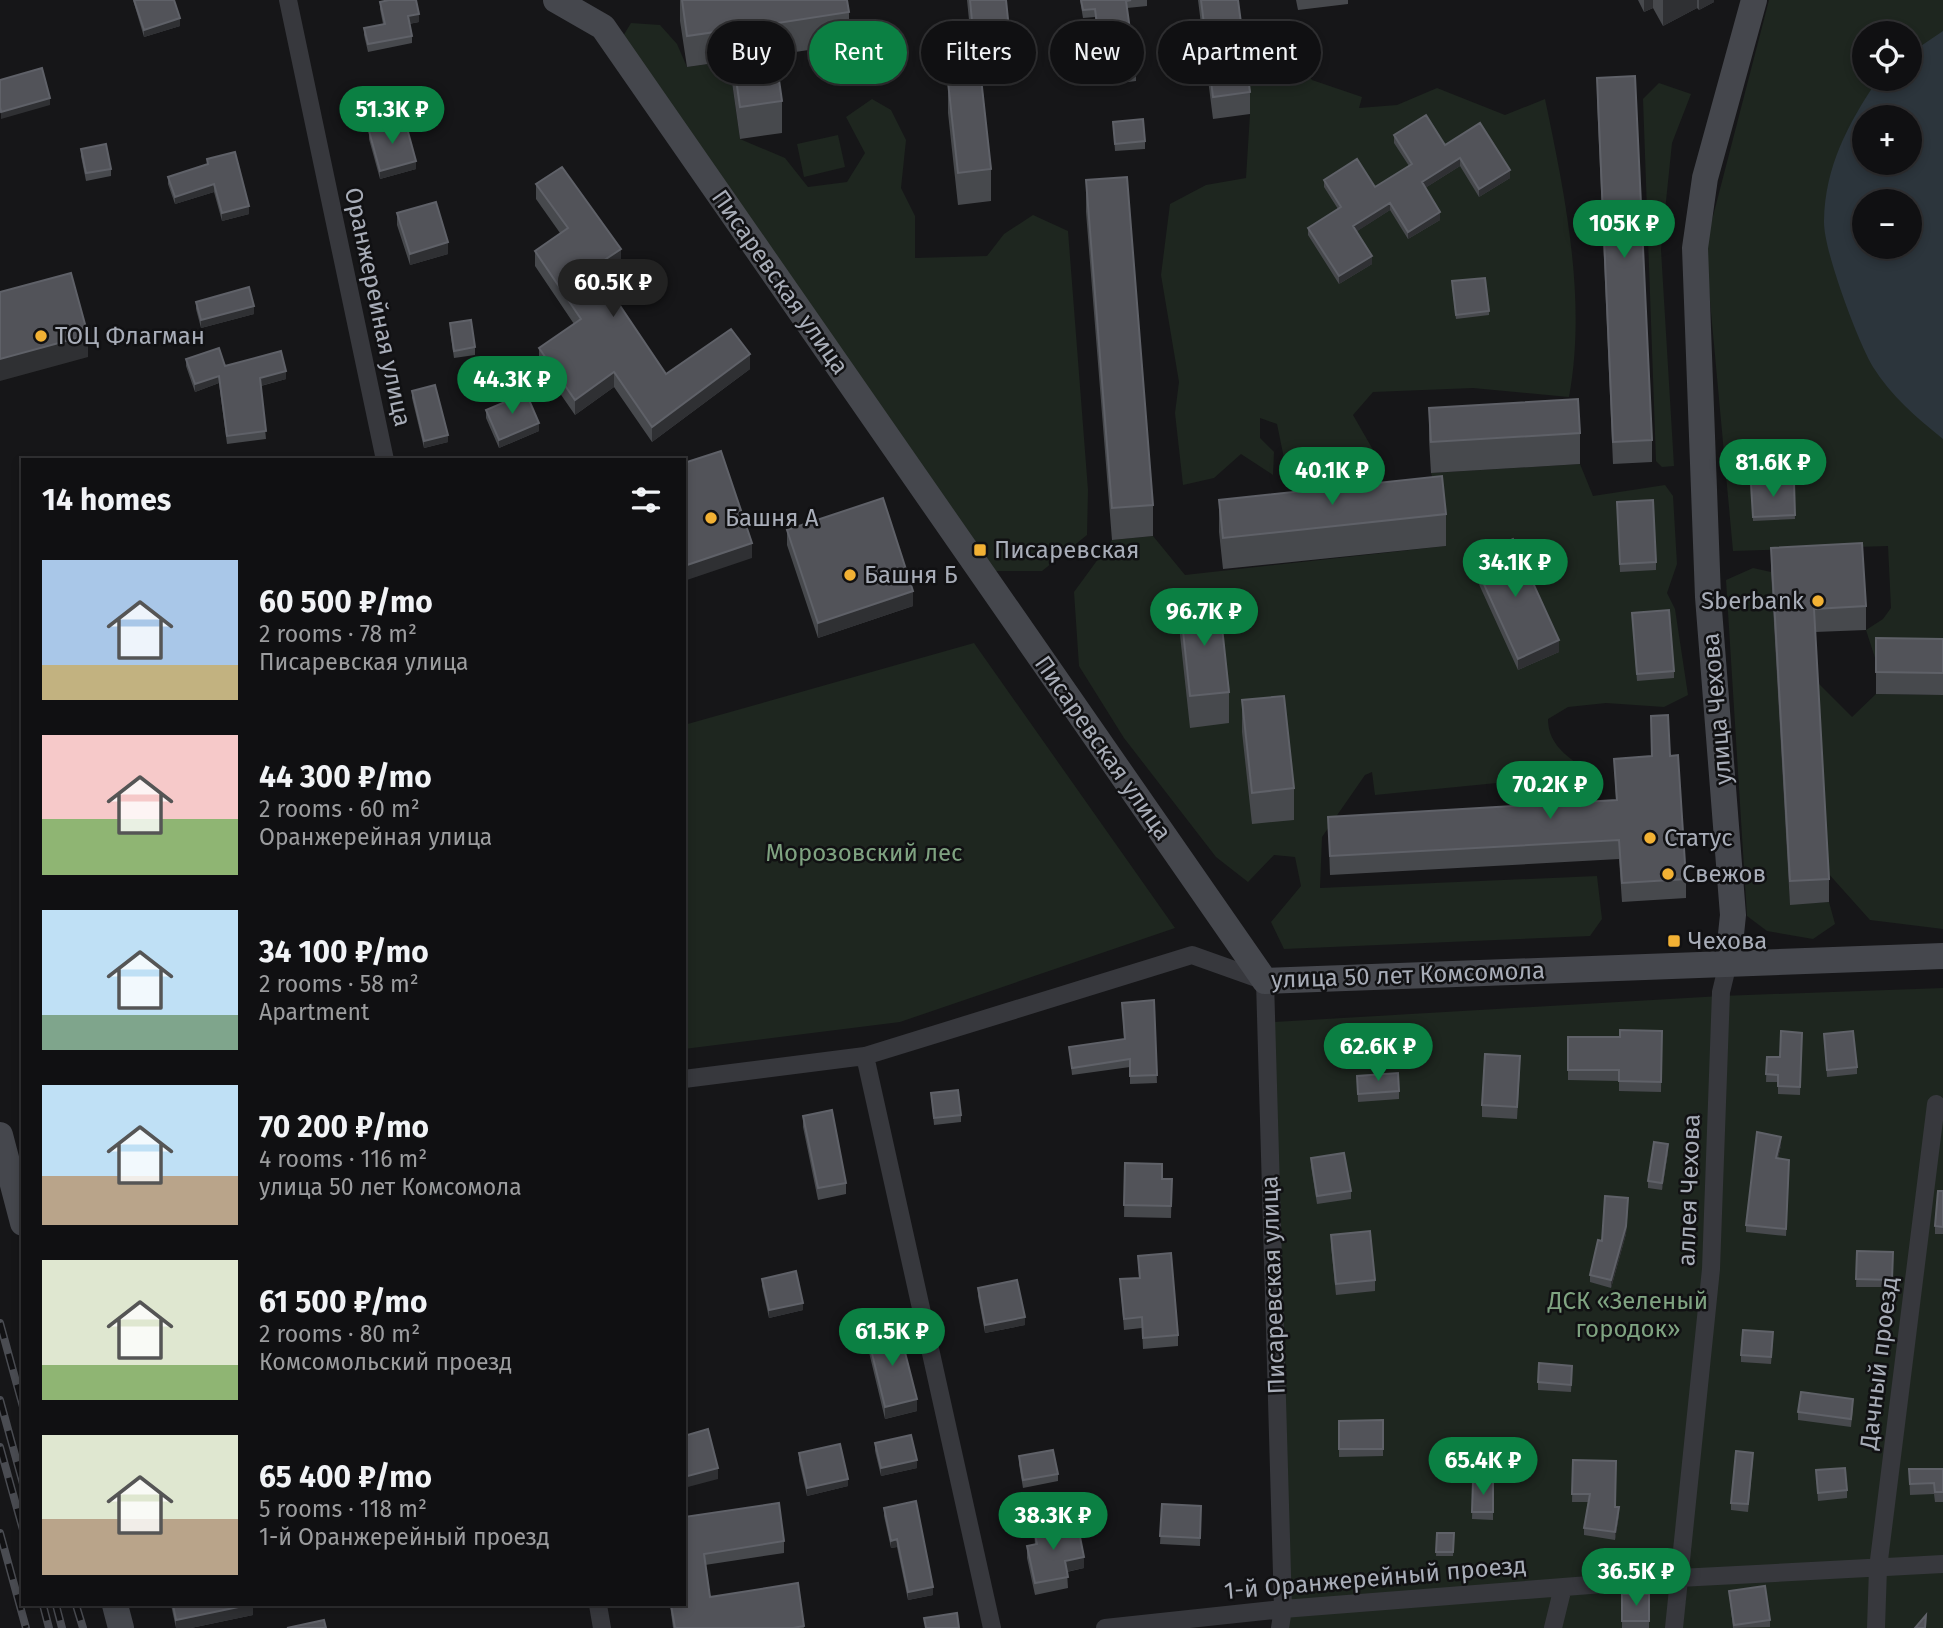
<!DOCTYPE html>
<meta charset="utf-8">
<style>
body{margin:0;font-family:"Fira Sans",sans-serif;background:#19191b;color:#f1f3f6;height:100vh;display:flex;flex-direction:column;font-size:26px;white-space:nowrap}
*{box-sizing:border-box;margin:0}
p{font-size:23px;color:#9c9d9f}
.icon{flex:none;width:38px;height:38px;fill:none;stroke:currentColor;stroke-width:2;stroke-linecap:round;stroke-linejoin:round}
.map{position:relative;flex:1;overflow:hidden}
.side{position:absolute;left:21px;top:458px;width:665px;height:1148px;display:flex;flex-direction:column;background:#101012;border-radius:0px;box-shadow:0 4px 10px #0003,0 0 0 2px #303032}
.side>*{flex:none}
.top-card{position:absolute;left:707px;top:21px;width:665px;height:63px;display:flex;gap:14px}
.fabs{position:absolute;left:1852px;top:21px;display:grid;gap:14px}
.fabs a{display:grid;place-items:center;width:70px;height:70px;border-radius:50%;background:#101012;box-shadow:0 4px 10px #0003,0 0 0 2px #303032;font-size:35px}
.price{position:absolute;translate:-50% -60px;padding:0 16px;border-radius:24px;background:#0b8043;color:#fff;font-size:23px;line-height:46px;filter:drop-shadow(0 2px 4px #0008)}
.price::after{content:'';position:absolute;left:50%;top:42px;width:21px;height:16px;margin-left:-10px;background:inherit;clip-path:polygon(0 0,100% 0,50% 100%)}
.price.active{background:#222;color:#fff}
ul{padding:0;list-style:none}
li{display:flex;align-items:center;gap:21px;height:175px;padding:0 21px}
li span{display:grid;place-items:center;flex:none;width:196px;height:140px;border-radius:0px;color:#555}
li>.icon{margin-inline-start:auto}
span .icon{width:84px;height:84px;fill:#fffc;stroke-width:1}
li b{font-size:30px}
h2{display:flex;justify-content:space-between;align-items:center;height:84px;padding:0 21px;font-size:30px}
.chip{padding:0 24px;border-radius:32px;background:#101012;box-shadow:0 4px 10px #0003,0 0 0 2px #303032;font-size:24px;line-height:63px}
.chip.active{background:#0b8043;color:#fff}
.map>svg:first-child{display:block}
.green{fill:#1e261f;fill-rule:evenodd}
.water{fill:#2c353c;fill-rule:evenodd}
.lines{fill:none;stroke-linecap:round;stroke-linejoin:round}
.street{stroke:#37383d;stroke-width:18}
.secondary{stroke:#45474d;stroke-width:26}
.rail-casing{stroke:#4a4c52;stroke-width:8}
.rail{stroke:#111113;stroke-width:5;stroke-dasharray:16;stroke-linecap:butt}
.wall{fill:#47494d}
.shaded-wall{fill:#2f3033}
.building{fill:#525359;stroke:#5f6168;stroke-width:2}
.poi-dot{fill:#f2b134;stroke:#111113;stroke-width:2.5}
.labels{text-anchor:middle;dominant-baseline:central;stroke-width:5;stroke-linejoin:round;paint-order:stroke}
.street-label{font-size:24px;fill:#a8adb8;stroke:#111113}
.poi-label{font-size:24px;fill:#a8adb8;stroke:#111113;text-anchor:start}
.park-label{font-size:24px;fill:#7fa381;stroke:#111113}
</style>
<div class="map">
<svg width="1943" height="1628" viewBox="0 0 1943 1628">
<rect width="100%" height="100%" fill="#161618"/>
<path class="green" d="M1769,0H1943V656L1876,661L1866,630L1883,619L1891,608L1888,546L1733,551L1705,247ZM1864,33H1909V79H1864ZM1864,117H1909V163H1864ZM1864,201H1909V247H1864Z
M631,23L660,25L677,44L687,67L729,61L740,139L785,158L808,187L847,182L865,153L846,117L872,99L891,110L906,140L901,188L915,216V258L987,256L1004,234L1033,215L1068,231L1088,490L1087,535L1042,571H995L620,41Z
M1241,41L1283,42L1312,80L1362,97L1359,108L1397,105L1437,88L1505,115L1545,99C1565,195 1587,300 1569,397L1473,388L1373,392L1353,415L1376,455L1347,461L1328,449L1329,460L1286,468L1277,424L1260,418V438L1274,452L1273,475L1241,454L1214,478L1183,485L1175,413L1179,382L1161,275L1170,204L1206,185L1246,178L1250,114Z
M1659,83L1691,94L1672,143L1661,250L1674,466L1662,467L1656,461L1643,99Z
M838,135L845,167L804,177L797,144Z
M1580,464L1593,496L1665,485L1673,496L1677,564L1667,593L1675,609L1688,695L1664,707L1606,703L1568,707L1548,719C1548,747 1572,760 1593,774L1574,796L1525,786L1507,778V782L1375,795L1372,772L1365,775L1322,837L1320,888L1597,876L1602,919L1590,936L1284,949L1271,922L1301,886L1295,857L1274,855L1248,882L1216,857L1124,738L1079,666L1074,592L1112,540L1153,536L1185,575L1446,546L1442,508L1431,473Z
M1753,568L1771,572L1790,904L1829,902L1835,924L1813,939L1767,931L1747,916L1726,580Z
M974,643L1175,928L900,1022L684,1049V725Z
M1817,682L1852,717L1876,694L1943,695V929L1870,920L1827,872Z
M1943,988V1628H1288L1274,1022L1721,996Z"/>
<path class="water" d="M1943,31V439C1917,418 1891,396 1873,367C1858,342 1823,249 1824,221C1825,166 1848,124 1878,79H1909V54ZM1864,117H1909V163H1864ZM1864,201H1909V247H1864Z"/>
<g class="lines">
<path class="street" d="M288,0L385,460
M865,1056L992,1628
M684,1079L865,1056L1192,955L1265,981L1283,1609L1280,1628
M598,1605L602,1628
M1105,1628L1283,1609L1679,1578L1943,1564
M1553,1628L1563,1587
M1674,1628L1711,1269L1721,992L1728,963
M1876,1628L1878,1568L1936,1104"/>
<path class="secondary" d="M556,0L603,27L1265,981L1943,956
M1728,963L1733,915L1708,597L1695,248L1705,178L1754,0
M0,1135L23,1223
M115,1605L121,1628"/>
<g class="rail-casing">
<path id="rail" d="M0,1323L23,1407
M0,1400L23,1484
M0,1447L23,1530
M0,1533L26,1628
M43,1605L49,1628
M56,1605L62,1628
M76,1605L83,1628"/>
</g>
<use href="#rail" class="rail"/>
</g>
<path class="wall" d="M133,0H174L180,26L144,37Z
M680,0H847L849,12V44L775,55L782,101V133L740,139L729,61L687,67L680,21Z
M967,0H1006L1011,48V80L982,83L991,169V201L958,205L948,113V82L975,79Z
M1080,0H1147V6L1127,8L1136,73V81L1104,85L1095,17L1083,18Z
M1198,0H1238L1250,92V114L1213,119Z
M1296,0H1348V4L1298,10Z
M1638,0H1714V2L1699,10L1697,8L1663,26L1653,8L1644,12Z
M380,2L419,22L409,24L412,36V43L368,52L364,35V28L383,24L380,9Z
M1597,78L1652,440V462L1613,464L1597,100Z
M1113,122L1145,141V149L1115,151Z
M369,131L416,169L380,179L369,139Z
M1394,135L1445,145L1510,178L1479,197L1460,166L1425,188L1440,220L1408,239L1390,210L1357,231L1372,264L1339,284L1308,235V228L1338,209L1324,187V180L1375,187L1409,166L1394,143Z
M81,149L111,169V176L86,181L81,156Z
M207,159L249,214L222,221L214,192L175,204L168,184V177L207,164Z
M1086,180L1153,505V536L1112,540L1086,212Z
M536,184L621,264L601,278L666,374L750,369L652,442L614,387L575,415L539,363V348L574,324L535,266V251L560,233L536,199Z
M397,213L448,254L410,265L397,225Z
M1452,285L1489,311V315L1456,319Z
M196,302L254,314L201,328L196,309Z
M450,323L475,347V355L454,358L450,330Z
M186,359L286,379L261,386L266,439L227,444L219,383L195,392L186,366Z
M412,391L448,442L424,448L412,398Z
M1429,408L1580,433V464L1431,473L1429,440Z
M486,410L539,431L499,448L486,418Z
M1794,482L1795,519L1753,521L1751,484Z
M1219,500L1446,514V546L1223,569L1219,532Z
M1617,502L1656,562V570L1620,572Z
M787,530L913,606L818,638L787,545Z
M1771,548L1866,606V630L1815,632L1829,879V902L1790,905L1771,572Z
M1472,558L1559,652L1518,670L1472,569Z
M1180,603L1229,692V723L1190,728L1180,635Z
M1632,613L1674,671V678L1637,681Z
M1876,638L1943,639V695L1876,694Z
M1242,700L1294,788V820L1252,824L1242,732Z
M1651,716L1670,756L1686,879V898L1622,902L1619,859L1330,875L1328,817L1616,801L1614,759L1652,756Z
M1154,1000L1157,1083L1130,1084V1067L1072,1075L1069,1047L1124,1039L1122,1003Z
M1662,1031L1661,1092L1619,1091V1081L1568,1080V1037H1620Z
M1802,1033L1800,1095L1778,1094V1082H1766L1767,1057H1780Z
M1824,1034L1857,1067V1074L1827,1077Z
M1520,1067L1517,1119L1482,1117V1105Z
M1357,1076L1399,1091V1099L1358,1102Z
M931,1093L961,1115V1122L934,1125Z
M803,1116L846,1183V1194L818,1200L803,1127Z
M1781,1145L1778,1158L1789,1167L1786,1236L1746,1232V1225Z
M1668,1152L1662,1190L1648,1188V1181Z
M1311,1158L1351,1191V1199L1317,1204L1311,1166Z
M1125,1163L1162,1179H1172L1171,1218L1124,1217Z
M1943,1191V1234H1935V1226Z
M1628,1206L1626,1234L1611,1288L1590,1282V1275L1602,1241Z
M1331,1235L1375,1280V1291L1336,1295L1331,1246Z
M1857,1251L1893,1252L1892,1287H1856Z
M1138,1256L1178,1335V1346L1143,1349L1142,1328L1124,1330L1120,1279L1139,1278Z
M762,1279L803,1310L769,1318L762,1286Z
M978,1288L1025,1325L985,1333L978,1296Z
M868,1337L917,1411L885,1419L868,1348Z
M1773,1339L1771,1364L1741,1362V1355Z
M1572,1373L1571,1392L1538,1390V1382Z
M1853,1407L1851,1427L1798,1420V1412Z
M1383,1420V1456L1339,1457V1421Z
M875,1443L917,1468L881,1476L875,1451Z
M799,1453L848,1486L807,1496L799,1461Z
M1019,1456L1058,1474V1481L1023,1488L1019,1464Z
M1573,1460L1615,1507L1619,1515L1615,1540L1584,1535V1528L1588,1502H1572Z
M1753,1460L1748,1512L1731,1510V1503Z
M1909,1469H1943V1502H1935L1934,1494L1910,1495Z
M1816,1470L1847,1490V1498L1818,1501Z
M1473,1481L1493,1482V1520L1472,1519Z
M1162,1504L1201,1506L1200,1546L1160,1544Z
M884,1508L933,1595L908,1600L897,1547L891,1548L884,1516Z
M684,1517L784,1541V1553L705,1565L710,1597L798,1583L804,1628H673L670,1605H684Z
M1034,1529L1066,1535L1084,1568L1067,1572L1068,1588L1035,1595L1027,1558V1546L1035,1545Z
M1437,1533H1454L1453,1556H1436Z
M1729,1591L1770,1620V1627L1733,1628Z
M1622,1594H1649V1628H1622Z
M171,1605H253V1615L191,1628H176Z"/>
<path class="shaded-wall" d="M1644,0H1653V8L1644,12Z
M1663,0H1697V8L1663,26Z
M1699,0H1714V2L1699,10Z
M419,14V22L408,24V16Z
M180,18V26L144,37V30Z
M50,98V105L1,119V112Z
M1460,158V166L1422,190V182Z
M416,161V169L380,179V171Z
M1510,170V178L1479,197V189Z
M214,184V192L175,204V197Z
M1390,203V210L1353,234V226Z
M249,206V214L222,221V213Z
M1440,212V220L1408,239V232Z
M448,242V254L410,265V254Z
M621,249V264L594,282V267Z
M1372,256V264L1339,284V276Z
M254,306V314L201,328V320Z
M88,335V357L0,381V359Z
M750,354V369L652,442V427Z
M286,371V379L260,386V378Z
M614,372V387L575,415V400Z
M219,376V383L195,392V384Z
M539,423V431L499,448V440Z
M448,435V442L424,448V441Z
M752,543V558L684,581V566Z
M913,591V606L818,638V623Z
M1559,640V652L1518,670V659Z
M1781,1137V1145L1776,1166V1158Z
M1668,1144V1152L1662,1190V1183Z
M1628,1198L1626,1234L1611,1288V1280Z
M803,1303V1310L769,1318V1310Z
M1025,1317V1325L985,1333V1325Z
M917,1399V1411L885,1419V1407Z
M917,1460V1468L881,1476V1468Z
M718,1468V1479L684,1488V1477Z
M848,1479V1486L807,1496V1488Z
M1619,1507V1515L1615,1540V1532Z
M897,1539V1547L891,1548V1541Z
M1084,1557V1568L1065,1572V1561Z
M933,1587V1595L908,1600V1592Z
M248,1605H253V1615L191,1628H176V1620Z"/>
<path class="building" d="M134,0H174L180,18L144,30Z
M389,0H416L419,14L408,16L412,36L368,44L364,28L385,24L380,2Z
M682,0H847L849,12L771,24L782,101L740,107L729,30L687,36Z
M970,0H1006L1011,48L975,52Z
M1081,0H1131L1126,1L1136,73L1104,77L1095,9L1083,10Z
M1201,0H1238L1250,92L1213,97Z
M42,68L50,98L1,112L0,107V80Z
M1635,76L1652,440L1613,442L1597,78Z
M981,78L991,169L958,173L948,82Z
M1426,115L1445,145L1480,123L1510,170L1479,189L1460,158L1422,182L1440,212L1408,232L1390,203L1353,226L1372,256L1339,276L1308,228L1341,207L1324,180L1357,159L1375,187L1412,164L1394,135Z
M1143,119L1145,141L1115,144L1113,122Z
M405,121L416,161L380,171L369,131Z
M106,144L111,169L86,173L81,149Z
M235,152L249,206L222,213L214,184L175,197L168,177L208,164L207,159Z
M562,167L621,249L594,267L666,374L731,329L750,354L652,427L614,372L575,400L539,348L581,319L535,251L568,228L536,184Z
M1127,177L1153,505L1112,508L1086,180Z
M436,202L448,242L410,254L397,213Z
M71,273L88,335L0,359V292Z
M1485,278L1489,311L1456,315L1452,281Z
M249,287L254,306L201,320L196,302Z
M471,320L475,347L454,351L450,323Z
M219,348L225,366L281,351L286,371L260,378L266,431L227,436L219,376L195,384L186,359Z
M435,385L448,435L424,441L412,391Z
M526,393L539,423L499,440L486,410Z
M1578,399L1580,433L1431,442L1429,408Z
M721,451L752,543L684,566V463Z
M1442,476L1446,514L1223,538L1219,500Z
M1794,482L1795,515L1753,517L1751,484Z
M883,498L913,591L818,623L787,530Z
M1653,500L1656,562L1620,564L1617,502Z
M1513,539L1559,640L1518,659L1472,558Z
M1862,543L1866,606L1814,609L1829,879L1790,881L1771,548Z
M1219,599L1229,692L1190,696L1180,603Z
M1669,610L1674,671L1637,674L1632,613Z
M1876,638L1943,639V673L1876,672Z
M1284,696L1294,788L1252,793L1242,700Z
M1668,715L1670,756L1678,755L1686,879L1622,883L1619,840L1330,856L1328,817L1617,800L1614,759L1652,756L1651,716Z
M1154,1000L1157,1075L1130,1076V1059L1072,1068L1069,1047L1125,1039L1122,1003Z
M1620,1030L1662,1031L1661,1082L1619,1081V1070H1568V1037H1620Z
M1781,1031L1802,1033L1800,1087L1778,1086V1075L1766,1074L1767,1057H1780Z
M1853,1031L1857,1067L1827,1070L1824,1034Z
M1485,1054L1520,1056L1517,1107L1482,1105Z
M1398,1073L1399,1091L1358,1094L1357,1076Z
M958,1090L961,1115L934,1118L931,1093Z
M832,1110L846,1183L818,1188L803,1116Z
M1757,1132L1781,1137L1776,1158L1789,1160L1786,1229L1746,1225Z
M1654,1142L1668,1144L1662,1183L1648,1181Z
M1344,1153L1351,1191L1317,1196L1311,1158Z
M1125,1163L1162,1164V1179H1172L1171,1206L1124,1205Z
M1938,1191H1943V1227L1935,1226Z
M1605,1196L1628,1198L1626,1226L1611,1280L1590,1275L1598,1240L1602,1241Z
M1370,1231L1375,1280L1336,1284L1331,1235Z
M1857,1251L1893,1252L1892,1280L1856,1279Z
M1171,1253L1178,1335L1143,1338L1142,1317L1124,1319L1120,1279L1140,1278L1138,1256Z
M796,1271L803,1303L769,1310L762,1279Z
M1017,1280L1025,1317L985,1325L978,1288Z
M899,1329L917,1399L885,1407L868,1337Z
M1743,1330L1773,1332L1771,1357L1741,1355Z
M1539,1363L1572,1366L1571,1385L1538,1382Z
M1801,1392L1853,1399L1851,1419L1798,1412Z
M1383,1420V1449H1339V1421Z
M708,1429L718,1468L684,1477V1436Z
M911,1435L917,1460L881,1468L875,1443Z
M840,1444L848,1479L807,1488L799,1453Z
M1053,1450L1058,1474L1023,1480L1019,1456Z
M1736,1451L1753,1453L1748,1504L1731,1503Z
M1573,1460L1616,1461L1615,1507H1619L1615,1532L1584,1528L1590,1494H1572Z
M1845,1468L1847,1490L1818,1493L1816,1470Z
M1909,1469H1943V1492H1935L1934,1483L1910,1484Z
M1473,1481L1493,1482V1512H1472Z
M916,1501L933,1587L908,1592L897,1539L891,1541L884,1508Z
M779,1503L784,1541L704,1554L710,1597L798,1583L804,1626L793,1628H675L671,1605H684V1517Z
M1162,1504L1201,1506L1200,1538L1160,1536Z
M1064,1523L1066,1535L1079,1532L1084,1557L1065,1561L1068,1577L1035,1583L1027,1546L1037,1544L1034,1529Z
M1437,1533H1454L1453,1552H1436Z
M1765,1586L1770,1620L1734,1625L1729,1591Z
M1622,1594H1649V1621H1622Z
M173,1605H248L176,1620Z
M957,1613L959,1628H926L924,1618Z
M1926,1615L1925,1628H1915Z
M324,1620L326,1628H287Z"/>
<g class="poi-dot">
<circle cx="41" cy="336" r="7"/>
<circle cx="711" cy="518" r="7"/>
<rect x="973" y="543" width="14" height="14" rx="3.5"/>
<circle cx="850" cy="575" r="7"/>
<circle cx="1818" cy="601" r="7"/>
<circle cx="1650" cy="838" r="7"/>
<circle cx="1668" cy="874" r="7"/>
<rect x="1667" y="934" width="14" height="14" rx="3.5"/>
</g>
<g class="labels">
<g class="street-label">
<text transform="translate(780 282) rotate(55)">Писаревская улица</text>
<text transform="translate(378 307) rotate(78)">Оранжерейная улица</text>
<text transform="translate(1717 709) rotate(-95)">улица Чехова</text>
<text transform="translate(1103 748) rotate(55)">Писаревская улица</text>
<text transform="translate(1408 975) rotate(-2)">улица 50 лет Комсомола</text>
<text transform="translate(1689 1190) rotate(-88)">аллея Чехова</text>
<text transform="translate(1273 1285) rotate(-92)">Писаревская улица</text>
<text transform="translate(1879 1363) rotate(-83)">Дачный проезд</text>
<text transform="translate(1375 1578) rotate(-5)">1-й Оранжерейный проезд</text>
</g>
<g class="poi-label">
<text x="55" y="336">ТОЦ Флагман</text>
<text x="725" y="518">Башня А</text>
<text x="994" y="550">Писаревская</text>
<text x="864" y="575">Башня Б</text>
<text x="1804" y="601" text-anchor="end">Sberbank</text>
<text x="1664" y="838">Статус</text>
<text x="1682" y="874">Свежов</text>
<text x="1688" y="941">Чехова</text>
</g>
<g class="park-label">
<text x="864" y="853">Морозовский лес</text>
<text x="1628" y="1301">ДСК «Зеленый<tspan x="1628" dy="28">городок»</tspan></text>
</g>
</g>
</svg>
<div class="fabs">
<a><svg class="icon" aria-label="locate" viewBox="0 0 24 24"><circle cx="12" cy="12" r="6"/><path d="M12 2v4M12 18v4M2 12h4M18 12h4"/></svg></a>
<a>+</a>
<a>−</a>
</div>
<b class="price" style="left:392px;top:146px">51.3K ₽</b>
<b class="price" style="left:1624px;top:260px">105K ₽</b>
<b class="price active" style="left:613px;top:319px">60.5K ₽</b>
<b class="price" style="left:512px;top:416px">44.3K ₽</b>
<b class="price" style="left:1773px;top:499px">81.6K ₽</b>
<b class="price" style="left:1332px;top:507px">40.1K ₽</b>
<b class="price" style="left:1515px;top:599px">34.1K ₽</b>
<b class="price" style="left:1204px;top:648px">96.7K ₽</b>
<b class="price" style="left:1550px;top:821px">70.2K ₽</b>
<b class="price" style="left:1378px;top:1083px">62.6K ₽</b>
<b class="price" style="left:892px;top:1368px">61.5K ₽</b>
<b class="price" style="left:1483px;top:1497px">65.4K ₽</b>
<b class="price" style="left:1053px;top:1552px">38.3K ₽</b>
<b class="price" style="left:1636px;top:1608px">36.5K ₽</b>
<div class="top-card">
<a class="chip">Buy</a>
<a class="chip active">Rent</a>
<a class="chip">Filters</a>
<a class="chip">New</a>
<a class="chip">Apartment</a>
</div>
<section class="side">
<h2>14 homes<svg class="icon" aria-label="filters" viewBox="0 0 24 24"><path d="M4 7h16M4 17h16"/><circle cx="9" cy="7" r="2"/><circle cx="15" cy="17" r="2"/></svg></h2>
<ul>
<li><span style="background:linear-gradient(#a9c7e8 75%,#c2b280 0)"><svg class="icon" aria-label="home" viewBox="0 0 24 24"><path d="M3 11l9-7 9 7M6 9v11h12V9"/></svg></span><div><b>60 500 ₽/mo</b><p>2 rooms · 78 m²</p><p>Писаревская улица</p></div></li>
<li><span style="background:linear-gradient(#f6c9c9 60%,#8fb573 0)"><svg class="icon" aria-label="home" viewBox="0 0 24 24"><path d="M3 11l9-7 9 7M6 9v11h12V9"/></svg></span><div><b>44 300 ₽/mo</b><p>2 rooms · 60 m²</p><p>Оранжерейная улица</p></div></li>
<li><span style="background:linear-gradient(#bfe0f5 75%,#7fa58c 0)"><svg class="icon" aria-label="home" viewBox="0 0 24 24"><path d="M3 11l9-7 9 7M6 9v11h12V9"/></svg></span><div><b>34 100 ₽/mo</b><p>2 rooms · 58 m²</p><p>Apartment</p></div></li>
<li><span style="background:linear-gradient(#bfe0f5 65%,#b9a48a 0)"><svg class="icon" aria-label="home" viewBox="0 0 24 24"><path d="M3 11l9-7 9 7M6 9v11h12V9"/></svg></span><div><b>70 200 ₽/mo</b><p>4 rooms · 116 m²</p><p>улица 50 лет Комсомола</p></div></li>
<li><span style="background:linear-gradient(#dfe7d0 75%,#8fb573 0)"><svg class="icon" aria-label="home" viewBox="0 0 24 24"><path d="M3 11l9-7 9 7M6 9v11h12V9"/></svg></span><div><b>61 500 ₽/mo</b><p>2 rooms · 80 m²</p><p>Комсомольский проезд</p></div></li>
<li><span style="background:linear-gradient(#dfe7d0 60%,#b9a48a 0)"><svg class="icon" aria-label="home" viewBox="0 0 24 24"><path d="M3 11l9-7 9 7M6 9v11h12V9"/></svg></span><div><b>65 400 ₽/mo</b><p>5 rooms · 118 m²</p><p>1-й Оранжерейный проезд</p></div></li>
</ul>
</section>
</div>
